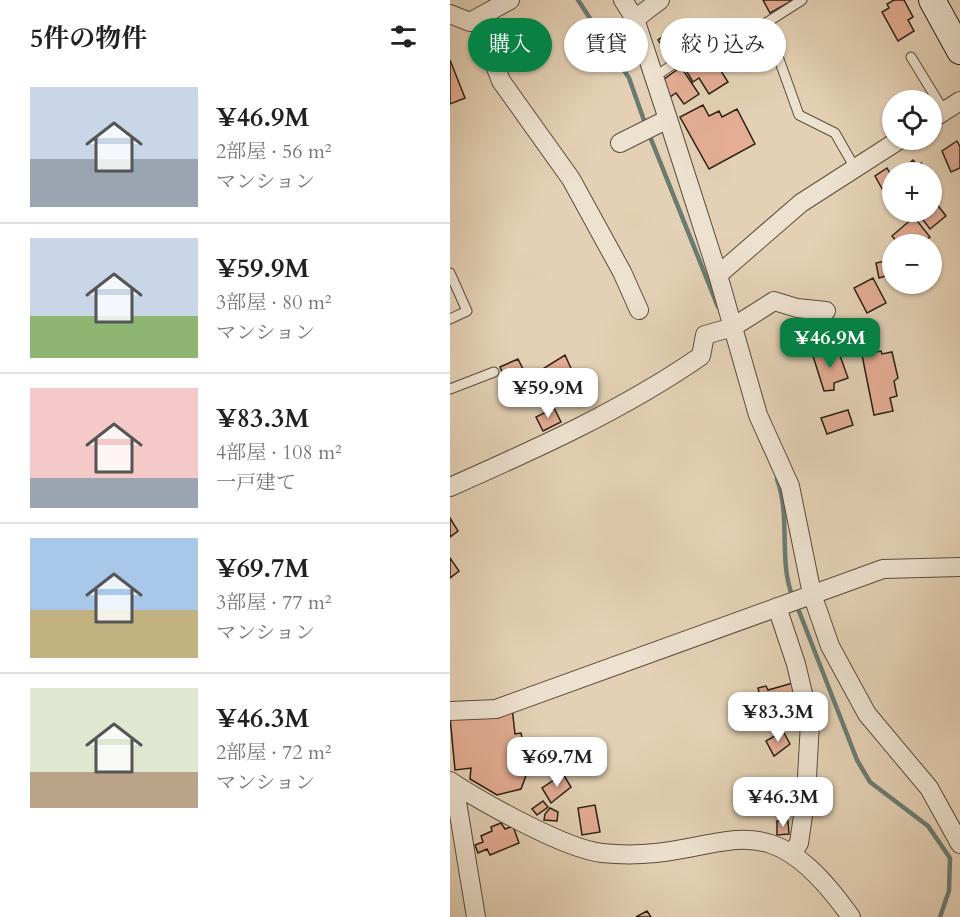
<!DOCTYPE html>
<html lang="ja">
<meta charset="utf-8">
<style>
body{margin:0;font-family:Cardo,"Noto Serif JP",serif;background:#f2f2f2;color:#222;height:100vh;display:flex;flex-direction:column;font-size:22px;white-space:nowrap}
*{box-sizing:border-box;margin:0}
p{font-size:20px;color:#767676}
.icon{flex:none;width:33px;height:33px;fill:none;stroke:currentColor;stroke-width:2;stroke-linecap:round;stroke-linejoin:round}
.map{position:relative;flex:1;overflow:hidden}
.details{display:flex;flex-direction:column;background:#fff;width:450px}
.details>*{flex:none}
.hud{position:absolute;left:18px;top:18px;width:402px;height:54px;display:flex;gap:12px}
.buttons{position:absolute;left:432px;top:90px;display:grid;gap:12px}
.buttons a{display:grid;place-items:center;width:60px;height:60px;border-radius:50%;background:#fff;box-shadow:0 2px 4px #0004;font-size:30px}
.price{position:absolute;translate:-50% -51px;padding:0 14px;border-radius:12px;background:#fff;color:#222;font-size:20px;line-height:39px;filter:drop-shadow(0 2px 3px #0008)}
.price::after{content:'';position:absolute;left:50%;top:36px;width:18px;height:14px;margin-left:-9px;background:inherit;clip-path:polygon(0 0,100% 0,50% 100%)}
.price.current{background:#0b8043;color:#fff}
ul{padding:0;list-style:none}
li{display:flex;align-items:center;gap:18px;height:150px;padding:0 30px}
li+li{border-top:2px solid #e0e0e0}
li span{display:grid;place-items:center;flex:none;width:168px;height:120px;border-radius:0px;color:#555}
li>.icon{margin-inline-start:auto}
span .icon{width:72px;height:72px;fill:#fffc;stroke-width:1}
li b{font-size:26px}
h2{display:flex;justify-content:space-between;align-items:center;height:72px;padding:0 30px;font-size:26px}
.tag{padding:0 21px;border-radius:27px;background:#fff;box-shadow:0 2px 4px #0004;font-size:21px;line-height:54px}
.tag.current{background:#0b8043;color:#fff}
main{display:flex;flex:1;min-height:0}
.map>svg:first-child{display:block}
.lines{fill:none;stroke-linecap:round;stroke-linejoin:round}
.stream{stroke:#6b7b71;stroke-width:4.5}
.building{fill:#e4ad94;stroke:#2b2115;stroke-width:1.5}
.lane-casing{stroke:#594d3d;stroke-width:11}
.street-casing{stroke:#594d3d;stroke-width:20}
.secondary-casing{stroke:#2b2115;stroke-width:28}
.lane{stroke:#ede1cf;stroke-width:9}
.street{stroke:#ede1cf;stroke-width:18}
.secondary{stroke:#ede1cf;stroke-width:26}
</style>
<main>
<section class="details">
<h2>5件の物件<svg class="icon" aria-label="filters" viewBox="0 0 24 24"><path d="M4 7h16M4 17h16"/><circle cx="9" cy="7" r="2"/><circle cx="15" cy="17" r="2"/></svg></h2>
<ul>
<li><span style="background:linear-gradient(#c9d6e8 60%,#9aa5b1 0)"><svg class="icon" aria-label="home" viewBox="0 0 24 24"><path d="M3 11l9-7 9 7M6 9v11h12V9"/></svg></span><div><b>¥46.9M</b><p>2部屋 · 56 m²</p><p>マンション</p></div></li>
<li><span style="background:linear-gradient(#c9d6e8 65%,#8fb573 0)"><svg class="icon" aria-label="home" viewBox="0 0 24 24"><path d="M3 11l9-7 9 7M6 9v11h12V9"/></svg></span><div><b>¥59.9M</b><p>3部屋 · 80 m²</p><p>マンション</p></div></li>
<li><span style="background:linear-gradient(#f6c9c9 75%,#9aa5b1 0)"><svg class="icon" aria-label="home" viewBox="0 0 24 24"><path d="M3 11l9-7 9 7M6 9v11h12V9"/></svg></span><div><b>¥83.3M</b><p>4部屋 · 108 m²</p><p>一戸建て</p></div></li>
<li><span style="background:linear-gradient(#a9c7e8 60%,#c2b280 0)"><svg class="icon" aria-label="home" viewBox="0 0 24 24"><path d="M3 11l9-7 9 7M6 9v11h12V9"/></svg></span><div><b>¥69.7M</b><p>3部屋 · 77 m²</p><p>マンション</p></div></li>
<li><span style="background:linear-gradient(#dfe7d0 70%,#b9a48a 0)"><svg class="icon" aria-label="home" viewBox="0 0 24 24"><path d="M3 11l9-7 9 7M6 9v11h12V9"/></svg></span><div><b>¥46.3M</b><p>2部屋 · 72 m²</p><p>マンション</p></div></li>
</ul>
</section>
<div class="map">
<svg width="510" height="917" viewBox="0 0 510 917">
<rect width="100%" height="100%" fill="#e4d1b5"/>
<filter id="stains"><feTurbulence type="fractalNoise" baseFrequency=".00333" numOctaves="4"/><feColorMatrix values="0 0 0 0 .2 0 0 0 0 .09 0 0 0 0 .02 0 0 0 .5 -.17"/></filter>
<radialGradient id="worn" r=".72"><stop offset=".6" stop-color="#630" stop-opacity="0"/><stop offset="1" stop-color="#630" stop-opacity=".3"/></radialGradient>
<g class="lines">
<path class="stream" d="M128,0L179,78L196,126
M199,134L268,307
M327,479C341,517 328,561 343,598
M347,606L407,760L420,782L478,826L500,858L499,891L490,917"/>
</g>
<path class="building" d="M313,0H343L320,13Z
M444,0H454L463,17L458,20L464,31L448,41L432,12L439,8L437,4Z
M232,23L245,41L221,58L208,40Z
M259,52L278,82L259,94L249,78L243,82L234,67Z
M0,60L15,98L0,104Z
M231,67L249,94L234,104L226,93L220,97L210,82Z
M253,105L259,116L269,111L272,117L287,109L305,144L259,169L230,117Z
M507,141L510,147V168L501,172L492,151Z
M463,160L468,166L471,163L480,172H461L455,167Z
M437,168L442,177V189L435,194L425,176Z
M482,198L496,216L480,229L467,212H482Z
M464,217L480,237L470,244H449L442,236Z
M440,260L442,274L429,278L426,263Z
M423,278L436,303L417,313L404,288Z
M388,350L398,378L384,383V390L374,391L363,356Z
M431,351L432,354L442,352L448,378L444,381L447,396L440,398L443,411L424,415L412,355Z
M115,355L132,393L105,405L101,396L97,397L92,385L97,383L91,370Z
M68,359L75,373L56,381L50,367Z
M104,408L111,422L93,431L86,417Z
M398,410L403,425L377,434L371,418Z
M0,518L8,531L0,537Z
M0,558L9,571L0,578Z
M343,683L349,705L314,714L308,688L316,686L318,690Z
M304,702L312,719L297,726L290,712Z
M62,707L65,734L71,733L77,761L74,762L77,773L71,789L47,795L20,779L21,768L5,770L0,717Z
M333,731L340,744L324,756L316,741Z
M113,774L121,787L101,803L92,788Z
M335,779L338,784L342,782L349,793L345,794L348,798L335,807L333,804L321,809L313,793Z
M93,801L98,807L87,815L82,809Z
M145,805L150,832L132,835L128,808Z
M100,808L108,812L107,821L94,820L95,814Z
M327,821H338L339,834L327,835Z
M51,823L55,829L63,826L69,843L40,855L37,849L28,853L25,845L33,842L31,836L42,831L41,827Z
M197,911L201,917H186Z"/>
<g class="lines">
<g class="lane-casing">
<path id="lane" d="M316,23L349,115L385,133L405,168
M461,57L494,111
M204,77L242,52L316,23L352,0
M0,273L17,311L0,319
M0,389L44,372"/>
</g>
<g class="street-casing">
<path id="street" d="M173,0L185,19L218,119L268,275L308,415L340,486L362,594L380,646L417,714L479,788L510,844
M0,14L20,22L60,0
M27,18L51,81L121,179L172,272L189,310
M185,19L210,0
M482,119L510,101
M170,143L218,119
M268,275L351,203L449,140
M0,487C86,449 173,410 251,356L255,335L283,327L324,301L347,308L376,311
M327,607L346,664L360,723L356,795L349,843L342,853
M0,711L46,709L433,569L510,567
M0,781C32,802 115,849 152,853C273,866 307,784 401,917
M4,784L26,917"/>
</g>
<g class="secondary-casing">
<path id="secondary" d="M482,0L510,51"/>
</g>
<use href="#lane" class="lane"/>
<use href="#street" class="street"/>
<use href="#secondary" class="secondary"/>
</g>
<rect width="100%" height="100%" filter="url(#stains)"/>
<rect width="100%" height="100%" fill="url(#worn)"/>
</svg>
<div class="buttons">
<a><svg class="icon" aria-label="locate" viewBox="0 0 24 24"><circle cx="12" cy="12" r="6"/><path d="M12 2v4M12 18v4M2 12h4M18 12h4"/></svg></a>
<a>+</a>
<a>−</a>
</div>
<b class="price current" style="left:380px;top:369px">¥46.9M</b>
<b class="price" style="left:98px;top:419px">¥59.9M</b>
<b class="price" style="left:328px;top:743px">¥83.3M</b>
<b class="price" style="left:107px;top:788px">¥69.7M</b>
<b class="price" style="left:333px;top:828px">¥46.3M</b>
<div class="hud">
<a class="tag current">購入</a>
<a class="tag">賃貸</a>
<a class="tag">絞り込み</a>
</div>
</div>
</main>
